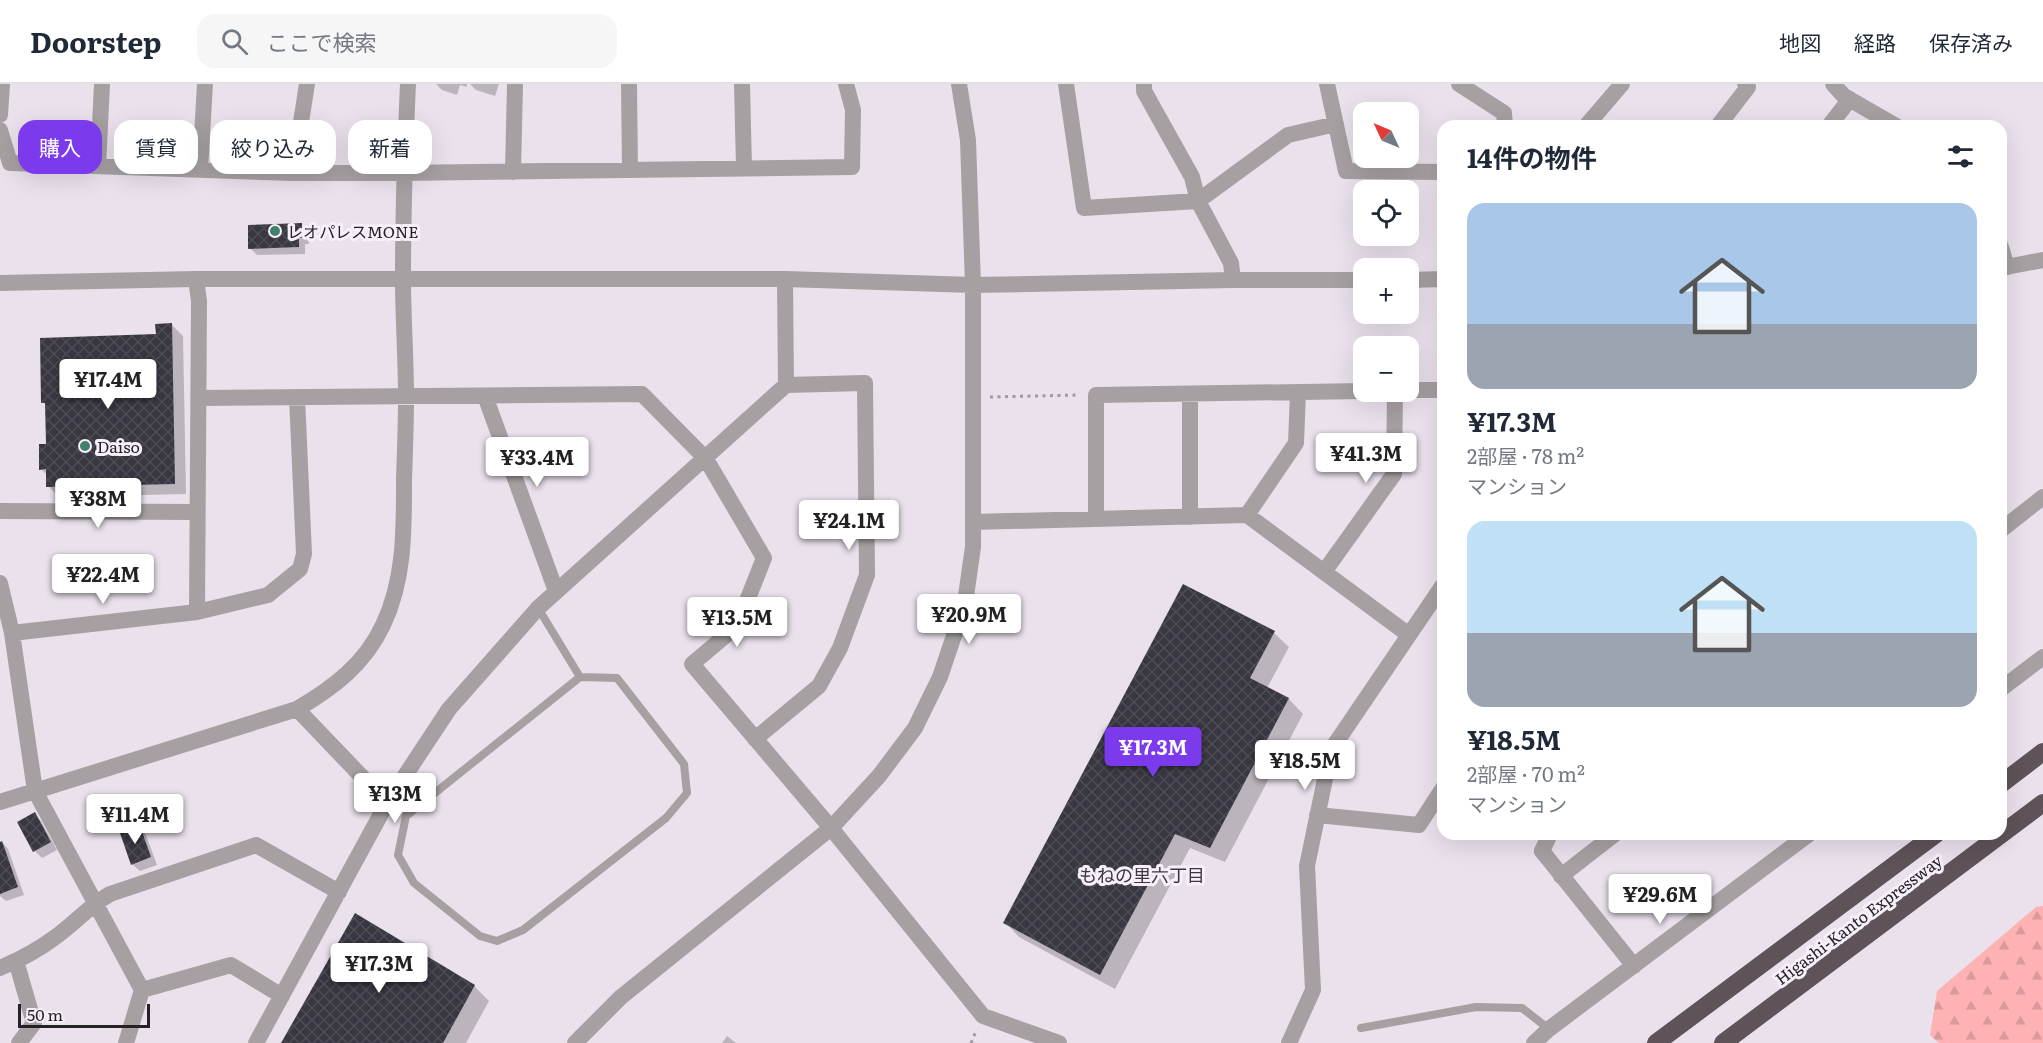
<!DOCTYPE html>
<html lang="ja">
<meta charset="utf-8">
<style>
body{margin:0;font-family:Literata,"Noto Sans JP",serif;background:#f6f6f7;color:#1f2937;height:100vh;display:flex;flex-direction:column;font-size:22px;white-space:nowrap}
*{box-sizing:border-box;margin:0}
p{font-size:20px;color:#747a83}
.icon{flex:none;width:33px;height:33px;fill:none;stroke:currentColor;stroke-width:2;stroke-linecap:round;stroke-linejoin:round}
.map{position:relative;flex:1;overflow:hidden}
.sheet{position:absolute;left:1437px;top:36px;width:570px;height:720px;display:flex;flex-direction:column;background:#fff;border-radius:18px;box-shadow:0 6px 24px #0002}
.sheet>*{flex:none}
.guide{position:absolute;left:18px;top:36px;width:570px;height:54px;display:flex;gap:12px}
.needle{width:39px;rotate:314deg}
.tools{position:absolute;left:1353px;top:18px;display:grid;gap:12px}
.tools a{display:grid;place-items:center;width:66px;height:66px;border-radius:12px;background:#fff;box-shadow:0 6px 24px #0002;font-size:30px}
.scale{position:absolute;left:18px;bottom:15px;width:132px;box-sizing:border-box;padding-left:6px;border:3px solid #252226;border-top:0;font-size:16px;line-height:21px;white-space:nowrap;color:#252226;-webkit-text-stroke:4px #f7effa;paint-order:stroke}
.price{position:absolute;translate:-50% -51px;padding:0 14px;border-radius:6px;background:#fff;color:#222;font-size:20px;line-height:39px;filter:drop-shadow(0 2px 3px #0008)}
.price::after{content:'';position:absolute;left:50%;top:36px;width:18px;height:14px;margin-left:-9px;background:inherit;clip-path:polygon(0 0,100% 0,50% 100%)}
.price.active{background:#7c3aed;color:#fff}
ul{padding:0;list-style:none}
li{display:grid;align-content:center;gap:12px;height:318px;padding:0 30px}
li span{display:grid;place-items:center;height:186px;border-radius:18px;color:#555}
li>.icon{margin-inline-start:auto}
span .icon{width:108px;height:108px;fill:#fffc;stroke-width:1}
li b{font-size:26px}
h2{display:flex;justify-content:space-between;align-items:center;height:72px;padding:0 30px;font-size:26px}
.tag{padding:0 21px;border-radius:18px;background:#fff;box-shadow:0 6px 24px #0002;font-size:21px;line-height:54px}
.tag.active{background:#7c3aed;color:#fff}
header{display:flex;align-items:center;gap:36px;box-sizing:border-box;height:84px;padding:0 30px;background:#fff;border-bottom:2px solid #e0e1e3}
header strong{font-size:28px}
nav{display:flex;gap:33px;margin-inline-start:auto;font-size:21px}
.search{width:420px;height:54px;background:#f6f6f7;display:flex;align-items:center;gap:15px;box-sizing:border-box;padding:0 21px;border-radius:18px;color:#747a83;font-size:22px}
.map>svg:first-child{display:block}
.forest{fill:url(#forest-firs)}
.shadow{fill:#0003}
.building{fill:url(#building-cross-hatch)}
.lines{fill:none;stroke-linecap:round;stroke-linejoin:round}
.path{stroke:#a099a2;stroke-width:3;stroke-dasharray:3 4.5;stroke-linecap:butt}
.service{stroke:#a6a0a3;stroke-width:8}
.minor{stroke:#a6a0a3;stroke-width:16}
.tertiary{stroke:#a6a0a3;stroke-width:16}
.motorway{stroke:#5e5358;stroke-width:18}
.poi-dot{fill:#40806d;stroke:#f7effa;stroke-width:2}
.labels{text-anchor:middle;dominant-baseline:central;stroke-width:6;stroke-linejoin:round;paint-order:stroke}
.poi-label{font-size:16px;fill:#252226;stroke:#f7effa;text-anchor:start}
.street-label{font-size:16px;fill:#252226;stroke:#f7effa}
.neighbourhood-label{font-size:18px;fill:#3c363e;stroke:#f7effa}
</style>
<header>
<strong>Doorstep</strong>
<div class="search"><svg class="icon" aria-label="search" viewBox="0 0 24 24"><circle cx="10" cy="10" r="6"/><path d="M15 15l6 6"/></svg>ここで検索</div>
<nav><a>地図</a><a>経路</a><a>保存済み</a></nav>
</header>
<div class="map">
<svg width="2043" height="959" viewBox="0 0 2043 959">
<defs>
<pattern id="forest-firs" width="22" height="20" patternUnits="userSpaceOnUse" patternTransform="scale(1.5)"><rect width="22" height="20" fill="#feb2b4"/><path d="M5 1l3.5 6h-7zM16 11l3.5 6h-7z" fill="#da999b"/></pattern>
<pattern id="building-cross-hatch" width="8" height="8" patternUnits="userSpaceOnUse" patternTransform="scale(1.5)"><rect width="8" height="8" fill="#393842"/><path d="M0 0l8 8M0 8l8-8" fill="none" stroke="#4d4c55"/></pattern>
</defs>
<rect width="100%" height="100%" fill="#eae1ec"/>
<path class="forest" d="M2043,822V959H1939L1930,951L1937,907L2036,823Z"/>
<path class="shadow" d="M436,0H467V3L460,1L457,11L442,6Z
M470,0H499L495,12L476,6Z
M301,141L308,148L309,160H305V170L257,171L250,164Z
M172,241L183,252L186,410L59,413L48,402V392L41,385L48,361L47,322L43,318Z
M1183,502L1274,549L1289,563L1267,604L1289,615L1303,630L1225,778L1190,764L1115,905L1019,853L1005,838Z
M34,730L41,737L57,766L42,774L35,767Z
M139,743L146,751L157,781L140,787L132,780Z
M1,757L8,765L24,811L6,817L0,812Z
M474,902L489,917L466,959H283Z
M727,952L736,959H722Z"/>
<path class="building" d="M302,139V154H299V163L248,165V141Z
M172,239L175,400L46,403V385L39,386V360H46L45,319H41L40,254L156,250L155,240Z
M1183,500L1275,547L1250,594L1289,614L1210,764L1175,750L1100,891L1003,839Z
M35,728L51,758L33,768L17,738Z
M140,742L151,773L131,781L120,749Z
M2,757L18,803L0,810V758Z
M355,829L475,901L443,959H281Z"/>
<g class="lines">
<path class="path" d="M990,313L1079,311
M971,959L976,947"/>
<path class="service" d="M538,524L580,593
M580,593L617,594L684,680L687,709L666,734L523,846L497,857L480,852L414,799L398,771L406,732Z
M1361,944L1476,923L1522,924L1549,945"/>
<path class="minor" d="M629,0L630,86
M742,0L744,84
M1066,0L1084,124L1198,117L1288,51L1336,40
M1144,0V7L1192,93L1198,117L1231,179L1233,196
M1327,0L1346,87L1443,88
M1459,0L1504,29L1505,42
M1833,0L1844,12L1896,42
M0,31L2,0
M1586,42L1622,0
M1718,42L1748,3L1745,0
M1829,42L1850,15
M0,46L10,79L293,89H403L852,83L853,26L846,0
M98,82L102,0
M200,86L205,0
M513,88L515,0
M293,89L307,0
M2001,163L2007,183
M196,195L199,217L197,528
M1408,306H1443
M485,312L556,507
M199,314L642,310L706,375L764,474L737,542L692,580L831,744L983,932L1059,959
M0,427L197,428
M1247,431L1296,359L1298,308
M1190,433V310
M1096,435V311L1364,307
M973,438L1247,431L1409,551
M1324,488L1394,390L1395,308
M0,499L12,549L35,707L142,906L126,959
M12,549L197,528L268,511L300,485L304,470L297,313
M297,625L387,719
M755,655L819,602L840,564L867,491L865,299L786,301
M0,718L297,625C333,604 365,580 383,541C405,495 404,445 404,395C405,367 406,340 406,313C406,274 403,234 403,195C403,130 405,65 408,0
M1317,731L1419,741L1443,704
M1542,767L1550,750
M16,877L34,939L19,959
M0,884C19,876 38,866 54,854C74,840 89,822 110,810L256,761L339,808
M142,906L231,881L282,912
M256,959L387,719L449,625L538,524L786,301L785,195
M1289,959L1313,906L1307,782L1331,666L1443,501"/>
<path class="tertiary" d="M2001,184L2043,176
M1408,196L1443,195
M0,199L196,195H785L973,201L1233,196H1364
M2001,446L2043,413
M2001,605L2043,573
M1542,767L1634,882
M1561,792L1615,750
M575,959L621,913L831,744L879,692L915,644L940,593L965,519L973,463V201L968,56L959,0
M1534,959L1549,945L1809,750"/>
<path class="motorway" d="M2001,700L2043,668
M1656,959L1936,750
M1723,959L2043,719"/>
</g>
<g class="poi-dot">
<circle cx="275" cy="147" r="6"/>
<circle cx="85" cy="362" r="6"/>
</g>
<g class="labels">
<g class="poi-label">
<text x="287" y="147">レオパレスMONE</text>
<text x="97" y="362">Daiso</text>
</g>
<g class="street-label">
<text transform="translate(1858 835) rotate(-37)">Higashi-Kanto Expressway</text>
</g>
<g class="neighbourhood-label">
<text x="1142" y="790">もねの里六丁目</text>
</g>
</g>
</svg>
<div class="tools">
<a><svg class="needle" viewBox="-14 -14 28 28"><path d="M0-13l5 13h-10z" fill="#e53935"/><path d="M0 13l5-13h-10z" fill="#747a83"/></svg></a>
<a><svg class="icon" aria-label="locate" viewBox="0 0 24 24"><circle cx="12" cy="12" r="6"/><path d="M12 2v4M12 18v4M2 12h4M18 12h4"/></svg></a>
<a>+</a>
<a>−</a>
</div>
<div class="scale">50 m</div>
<b class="price" style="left:108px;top:326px">¥17.4M</b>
<b class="price" style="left:1366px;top:400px">¥41.3M</b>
<b class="price" style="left:537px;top:404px">¥33.4M</b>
<b class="price" style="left:98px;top:445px">¥38M</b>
<b class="price" style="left:849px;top:467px">¥24.1M</b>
<b class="price" style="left:103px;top:521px">¥22.4M</b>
<b class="price" style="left:969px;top:561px">¥20.9M</b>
<b class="price" style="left:737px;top:564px">¥13.5M</b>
<b class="price active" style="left:1153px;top:694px">¥17.3M</b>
<b class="price" style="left:1305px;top:707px">¥18.5M</b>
<b class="price" style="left:395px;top:740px">¥13M</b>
<b class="price" style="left:135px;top:761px">¥11.4M</b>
<b class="price" style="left:1660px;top:841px">¥29.6M</b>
<b class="price" style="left:379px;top:910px">¥17.3M</b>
<div class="guide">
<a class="tag active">購入</a>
<a class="tag">賃貸</a>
<a class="tag">絞り込み</a>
<a class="tag">新着</a>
</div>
<section class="sheet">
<h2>14件の物件<svg class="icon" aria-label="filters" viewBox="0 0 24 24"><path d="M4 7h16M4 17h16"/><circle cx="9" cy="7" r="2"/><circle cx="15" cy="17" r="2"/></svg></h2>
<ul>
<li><span style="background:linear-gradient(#a9c7e8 65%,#9aa5b1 0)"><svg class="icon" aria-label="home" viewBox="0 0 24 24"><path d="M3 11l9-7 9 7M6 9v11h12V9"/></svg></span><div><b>¥17.3M</b><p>2部屋 · 78 m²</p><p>マンション</p></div></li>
<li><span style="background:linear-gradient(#bfe0f5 60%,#9aa5b1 0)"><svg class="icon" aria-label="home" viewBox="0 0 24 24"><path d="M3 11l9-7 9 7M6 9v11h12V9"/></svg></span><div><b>¥18.5M</b><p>2部屋 · 70 m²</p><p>マンション</p></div></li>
</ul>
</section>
</div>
